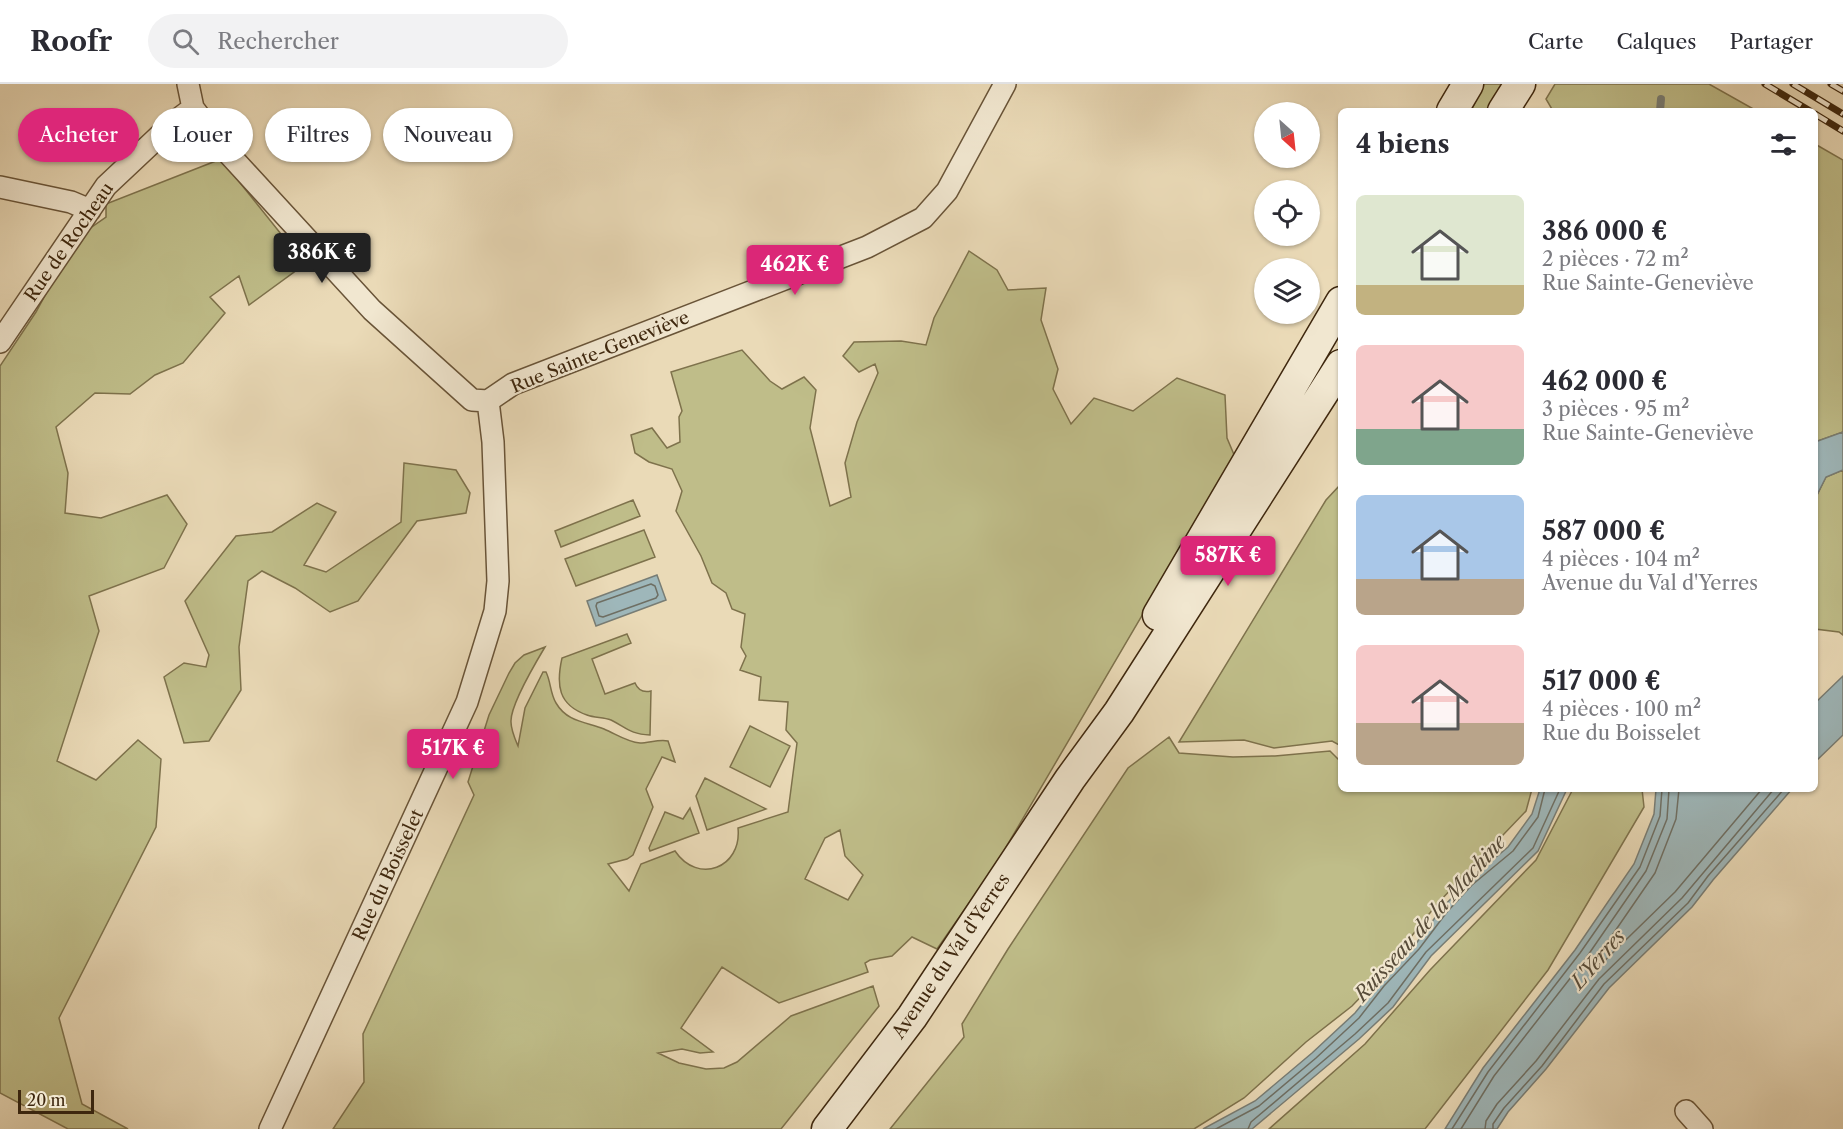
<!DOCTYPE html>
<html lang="fr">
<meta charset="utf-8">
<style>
body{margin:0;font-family:"Libre Caslon Text",serif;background:#f2f2f3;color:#2b2b33;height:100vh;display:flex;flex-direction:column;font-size:22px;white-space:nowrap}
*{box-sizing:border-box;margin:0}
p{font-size:20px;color:#7c7c81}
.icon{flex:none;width:33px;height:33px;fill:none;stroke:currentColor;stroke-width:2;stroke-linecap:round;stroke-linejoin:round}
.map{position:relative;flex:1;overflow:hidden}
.drawer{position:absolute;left:1338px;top:24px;width:480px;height:684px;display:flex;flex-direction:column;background:#fff;border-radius:9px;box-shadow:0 2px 4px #0004}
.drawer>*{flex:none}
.hud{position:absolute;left:18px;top:24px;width:570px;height:54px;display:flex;gap:12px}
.needle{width:39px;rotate:153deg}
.tools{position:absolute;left:1254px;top:18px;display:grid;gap:12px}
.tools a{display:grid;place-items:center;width:66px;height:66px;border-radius:50%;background:#fff;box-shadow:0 2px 4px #0004;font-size:30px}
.scale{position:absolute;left:18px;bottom:15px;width:76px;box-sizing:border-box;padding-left:6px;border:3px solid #3e270e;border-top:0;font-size:16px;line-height:21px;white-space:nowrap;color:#3e270e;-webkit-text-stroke:4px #f1e7d0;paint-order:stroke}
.price{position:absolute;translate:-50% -51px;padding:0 14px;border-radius:6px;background:#db2777;color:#fff;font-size:20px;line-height:39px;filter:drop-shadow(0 2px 3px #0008)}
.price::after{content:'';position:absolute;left:50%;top:36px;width:18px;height:14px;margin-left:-9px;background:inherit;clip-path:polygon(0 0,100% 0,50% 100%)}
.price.on{background:#222;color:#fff}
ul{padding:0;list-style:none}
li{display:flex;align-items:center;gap:18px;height:150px;padding:0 18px}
li span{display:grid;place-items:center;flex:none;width:168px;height:120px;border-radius:9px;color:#555}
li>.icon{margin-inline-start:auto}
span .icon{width:72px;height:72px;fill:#fffc;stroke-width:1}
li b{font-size:26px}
h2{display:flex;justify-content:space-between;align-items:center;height:72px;padding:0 18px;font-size:26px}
.chip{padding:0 21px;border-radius:27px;background:#fff;box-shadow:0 2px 4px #0004;font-size:21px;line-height:54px}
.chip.on{background:#db2777;color:#fff}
header{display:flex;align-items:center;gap:36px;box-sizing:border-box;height:84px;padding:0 30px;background:#fff;border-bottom:2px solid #e1e1e2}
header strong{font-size:28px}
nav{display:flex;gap:33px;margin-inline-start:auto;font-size:21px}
.search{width:420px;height:54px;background:#f2f2f3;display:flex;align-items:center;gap:15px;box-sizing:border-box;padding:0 21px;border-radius:33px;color:#7c7c81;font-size:22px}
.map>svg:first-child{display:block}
.green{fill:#bfbd89;stroke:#7e724c;stroke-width:1.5;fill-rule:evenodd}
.water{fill:#9eb7ba;stroke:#787d75;stroke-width:1.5}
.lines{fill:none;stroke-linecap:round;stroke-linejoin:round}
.shore{stroke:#6e6f64;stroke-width:1.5}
.stream{stroke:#787d75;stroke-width:8}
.street-casing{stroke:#695438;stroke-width:24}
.secondary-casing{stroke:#3e270e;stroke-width:33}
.street{stroke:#f1e7d0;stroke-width:21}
.secondary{stroke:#f1e7d0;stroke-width:30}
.rail-casing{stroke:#3e270e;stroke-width:7}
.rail{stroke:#f1e7d0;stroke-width:4.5;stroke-dasharray:14;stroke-linecap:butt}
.labels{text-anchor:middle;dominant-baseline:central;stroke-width:4.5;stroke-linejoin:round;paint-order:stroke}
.street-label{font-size:18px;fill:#3e270e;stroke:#f1e7d0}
.water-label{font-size:20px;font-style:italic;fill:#564b39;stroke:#f1e7d0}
</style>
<header>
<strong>Roofr</strong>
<div class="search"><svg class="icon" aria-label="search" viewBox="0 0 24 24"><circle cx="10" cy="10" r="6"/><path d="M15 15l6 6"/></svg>Rechercher</div>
<nav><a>Carte</a><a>Calques</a><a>Partager</a></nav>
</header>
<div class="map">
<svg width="1843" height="1045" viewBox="0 0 1843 1045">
<rect width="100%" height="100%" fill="#eadab7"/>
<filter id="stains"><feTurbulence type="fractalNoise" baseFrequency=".00333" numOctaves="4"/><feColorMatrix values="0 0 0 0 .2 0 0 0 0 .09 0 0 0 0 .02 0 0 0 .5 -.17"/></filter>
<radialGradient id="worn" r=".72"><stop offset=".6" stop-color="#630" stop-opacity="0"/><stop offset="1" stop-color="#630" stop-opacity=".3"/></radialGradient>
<path class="green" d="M1484,0H1505L1488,27H1471Z
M1555,0H1709L1757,27H1553L1546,15Z
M1815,60L1843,76V348L1815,358Z
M221,75L305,180L249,221L239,192L210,213L225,229L183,279L155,291L130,310L95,309L56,343L68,389L65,429L101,434L167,411L187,440L164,484L89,512L99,547L57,677L96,696L138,656L161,675L156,743L59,934L82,1020L128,1045H68L0,1009V282L36,228L76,154L106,133V120Z
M969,167L997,186L1008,206L1046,204L1041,236L1058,285L1053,305L1071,340L1094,314L1133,327L1177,294L1225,311L1227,354L1235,373L995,782L937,865L912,853L892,872L870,876L865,879L868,888L779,919L722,883L681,944L713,968L700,969L682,965L658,969L679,979L706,985L724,984L737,978L791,932L873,902L879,922L781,1045H333L364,998L363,950L474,711L468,698L489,631L509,589L515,579L524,571L545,563C536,578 510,622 511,638C511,646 515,655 518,662L525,624L543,588H546C551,598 550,609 556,619C567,638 586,638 604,645C616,650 627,658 640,659C649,659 659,655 668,657L675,678L662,673L646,705L653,723L633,771L627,775L608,780L629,807L641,780L675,767C698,801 742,784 738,744L788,728L797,659L786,646L788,618L759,616L761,593L740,586L746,572L741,563L745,530L732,525L726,509L712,499L701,472L676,427L682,407L672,385L649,378L635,369L631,351L652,344L667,364L680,358L679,333L682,327L671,288L742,266L770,297L782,305L804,293L816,306L810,344L830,422L851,413L845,379L857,338L878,289L875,280L859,288L843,272L854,258L901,257L926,261L934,234ZM840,746L845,772L863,791L848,816L805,795L825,754Z
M404,379L456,386L470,409L466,429L417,437L358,517L330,528L295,504L262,487L248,497L239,563L241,606L209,657L184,659L164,593L184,579L206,583L209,571L185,517L236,452L272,448L317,419L336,428L304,481L326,488L401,438Z
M1843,386V551L1839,548L1815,545V415L1826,393Z
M1341,400V662L1332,657L1274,664L1244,656L1179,658L1326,416Z
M633,416L640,432L561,463L555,447Z
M644,446L655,473L576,502L565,475Z
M627,550L631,559L592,575L605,610L635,599C638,606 643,609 651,607L650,651C630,650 627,644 611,636C603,633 595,634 587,631C558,621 556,601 562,574Z
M750,642L790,662L770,703L730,683Z
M1169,653L1179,669L1233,673L1275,672L1330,667L1341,678V705H1532L1526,727L1437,820L1376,897L1352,922L1306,958L1244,1014L1194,1045H890L964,953L962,940L1008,865L1128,684Z
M705,694L766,725L707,746L696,712Z
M1573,705H1642L1644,723L1548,886L1425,1045H1269L1365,960L1430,886L1536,776Z
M690,724L699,749L650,767L649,764L665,728L683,735Z"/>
<path class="water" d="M1843,348V386L1826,393L1815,415V358Z
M657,491L666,516L596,542L587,517Z
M1843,592V651L1815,678V619Z
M1540,705H1567L1538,767L1431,872L1393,923L1359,955L1252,1045H1203L1255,1017L1312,969L1355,929L1380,898L1415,861L1442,824L1468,797L1508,763L1532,730Z
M1656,705H1792L1713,796L1692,823L1609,904L1546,985L1508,1028L1497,1045H1445L1483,984L1575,866L1634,780L1654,730Z"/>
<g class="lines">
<path class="shore" d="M651,500L655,502L658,511L656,514L603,533L599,532L596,522L597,519Z
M1679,705L1676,735L1655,789L1591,882L1592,887L1595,886L1675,808L1762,705
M1216,1045L1259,1022L1316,974L1359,934L1384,902L1419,865L1447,828L1472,801L1513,767L1538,733L1545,705
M1248,1045L1251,1038L1355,950L1388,919L1426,868L1533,764L1560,705
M1452,1045L1488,988L1580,869L1640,783L1660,732L1662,705
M1461,1045L1494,992L1586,874L1646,787L1667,735L1669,705
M1485,1045L1486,1037L1497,1020L1536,977L1599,895L1682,814L1774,705
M1493,1045V1040L1504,1024L1542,982L1604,900L1688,819L1708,792L1784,705"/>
<path class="stream" d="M1660,27L1661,15"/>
<g class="street-casing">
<path id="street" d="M193,24L226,67L372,226L472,316L488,317L513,300L867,163L923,134L947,107L1005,0
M0,103L71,118L90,126
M0,258L106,102L173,39L193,24L188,0
M1686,1027L1702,1045
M270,1045L467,618L495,527L498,497L493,358L488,317"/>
</g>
<g class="secondary-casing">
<path id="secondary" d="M1452,27L1468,0
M1503,27L1520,0
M1158,531L1341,218
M827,1045L912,933L1070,695L1119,628L1341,281"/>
</g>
<use href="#street" class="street"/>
<use href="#secondary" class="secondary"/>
<g class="rail-casing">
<path id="rail" d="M1765,0L1810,27
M1793,0L1843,30
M1831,0L1843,7
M1815,30L1843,47"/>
</g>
<use href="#rail" class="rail"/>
</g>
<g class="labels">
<g class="street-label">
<text transform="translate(69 158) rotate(-55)">Rue de Rocheau</text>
<text transform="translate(600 268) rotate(-22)">Rue Sainte-Geneviève</text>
<text transform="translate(388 791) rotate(-65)">Rue du Boisselet</text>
<text transform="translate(951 872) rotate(-56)">Avenue du Val d'Yerres</text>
</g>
<g class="water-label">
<text transform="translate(1430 834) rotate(-48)">Ruisseau de la Machine</text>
<text transform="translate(1598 875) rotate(-49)">L'Yerres</text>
</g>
</g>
<rect width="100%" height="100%" filter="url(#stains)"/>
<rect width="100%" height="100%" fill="url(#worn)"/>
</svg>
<div class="tools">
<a><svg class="needle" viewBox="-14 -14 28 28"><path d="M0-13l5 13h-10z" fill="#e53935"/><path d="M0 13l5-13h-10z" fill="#7c7c81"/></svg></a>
<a><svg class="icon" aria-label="locate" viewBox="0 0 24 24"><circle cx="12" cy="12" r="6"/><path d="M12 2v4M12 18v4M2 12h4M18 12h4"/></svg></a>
<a><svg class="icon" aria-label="layers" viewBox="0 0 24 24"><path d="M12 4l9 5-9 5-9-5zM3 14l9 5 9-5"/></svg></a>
</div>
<div class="scale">20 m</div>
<b class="price on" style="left:322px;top:200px">386K €</b>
<b class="price" style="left:795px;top:212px">462K €</b>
<b class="price" style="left:1228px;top:503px">587K €</b>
<b class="price" style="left:453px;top:696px">517K €</b>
<div class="hud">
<a class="chip on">Acheter</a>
<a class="chip">Louer</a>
<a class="chip">Filtres</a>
<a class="chip">Nouveau</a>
</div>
<section class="drawer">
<h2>4 biens<svg class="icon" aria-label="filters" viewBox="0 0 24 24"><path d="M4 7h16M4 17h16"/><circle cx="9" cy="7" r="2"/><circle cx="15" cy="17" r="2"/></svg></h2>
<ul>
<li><span style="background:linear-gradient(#dfe7d0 75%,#c2b280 0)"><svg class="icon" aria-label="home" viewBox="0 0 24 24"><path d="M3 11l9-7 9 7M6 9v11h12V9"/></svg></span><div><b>386 000 €</b><p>2 pièces · 72 m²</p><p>Rue Sainte-Geneviève</p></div></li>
<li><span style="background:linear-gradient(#f6c9c9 70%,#7fa58c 0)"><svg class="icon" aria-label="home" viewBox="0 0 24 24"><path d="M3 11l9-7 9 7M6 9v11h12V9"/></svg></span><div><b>462 000 €</b><p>3 pièces · 95 m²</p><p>Rue Sainte-Geneviève</p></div></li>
<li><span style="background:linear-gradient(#a9c7e8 70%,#b9a48a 0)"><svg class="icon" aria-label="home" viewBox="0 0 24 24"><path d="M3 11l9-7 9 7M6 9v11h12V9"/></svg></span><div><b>587 000 €</b><p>4 pièces · 104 m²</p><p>Avenue du Val d'Yerres</p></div></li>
<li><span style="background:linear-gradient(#f6c9c9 65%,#b9a48a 0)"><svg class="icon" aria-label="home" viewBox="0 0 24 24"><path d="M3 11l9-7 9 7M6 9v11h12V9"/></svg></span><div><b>517 000 €</b><p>4 pièces · 100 m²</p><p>Rue du Boisselet</p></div></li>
</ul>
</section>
</div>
